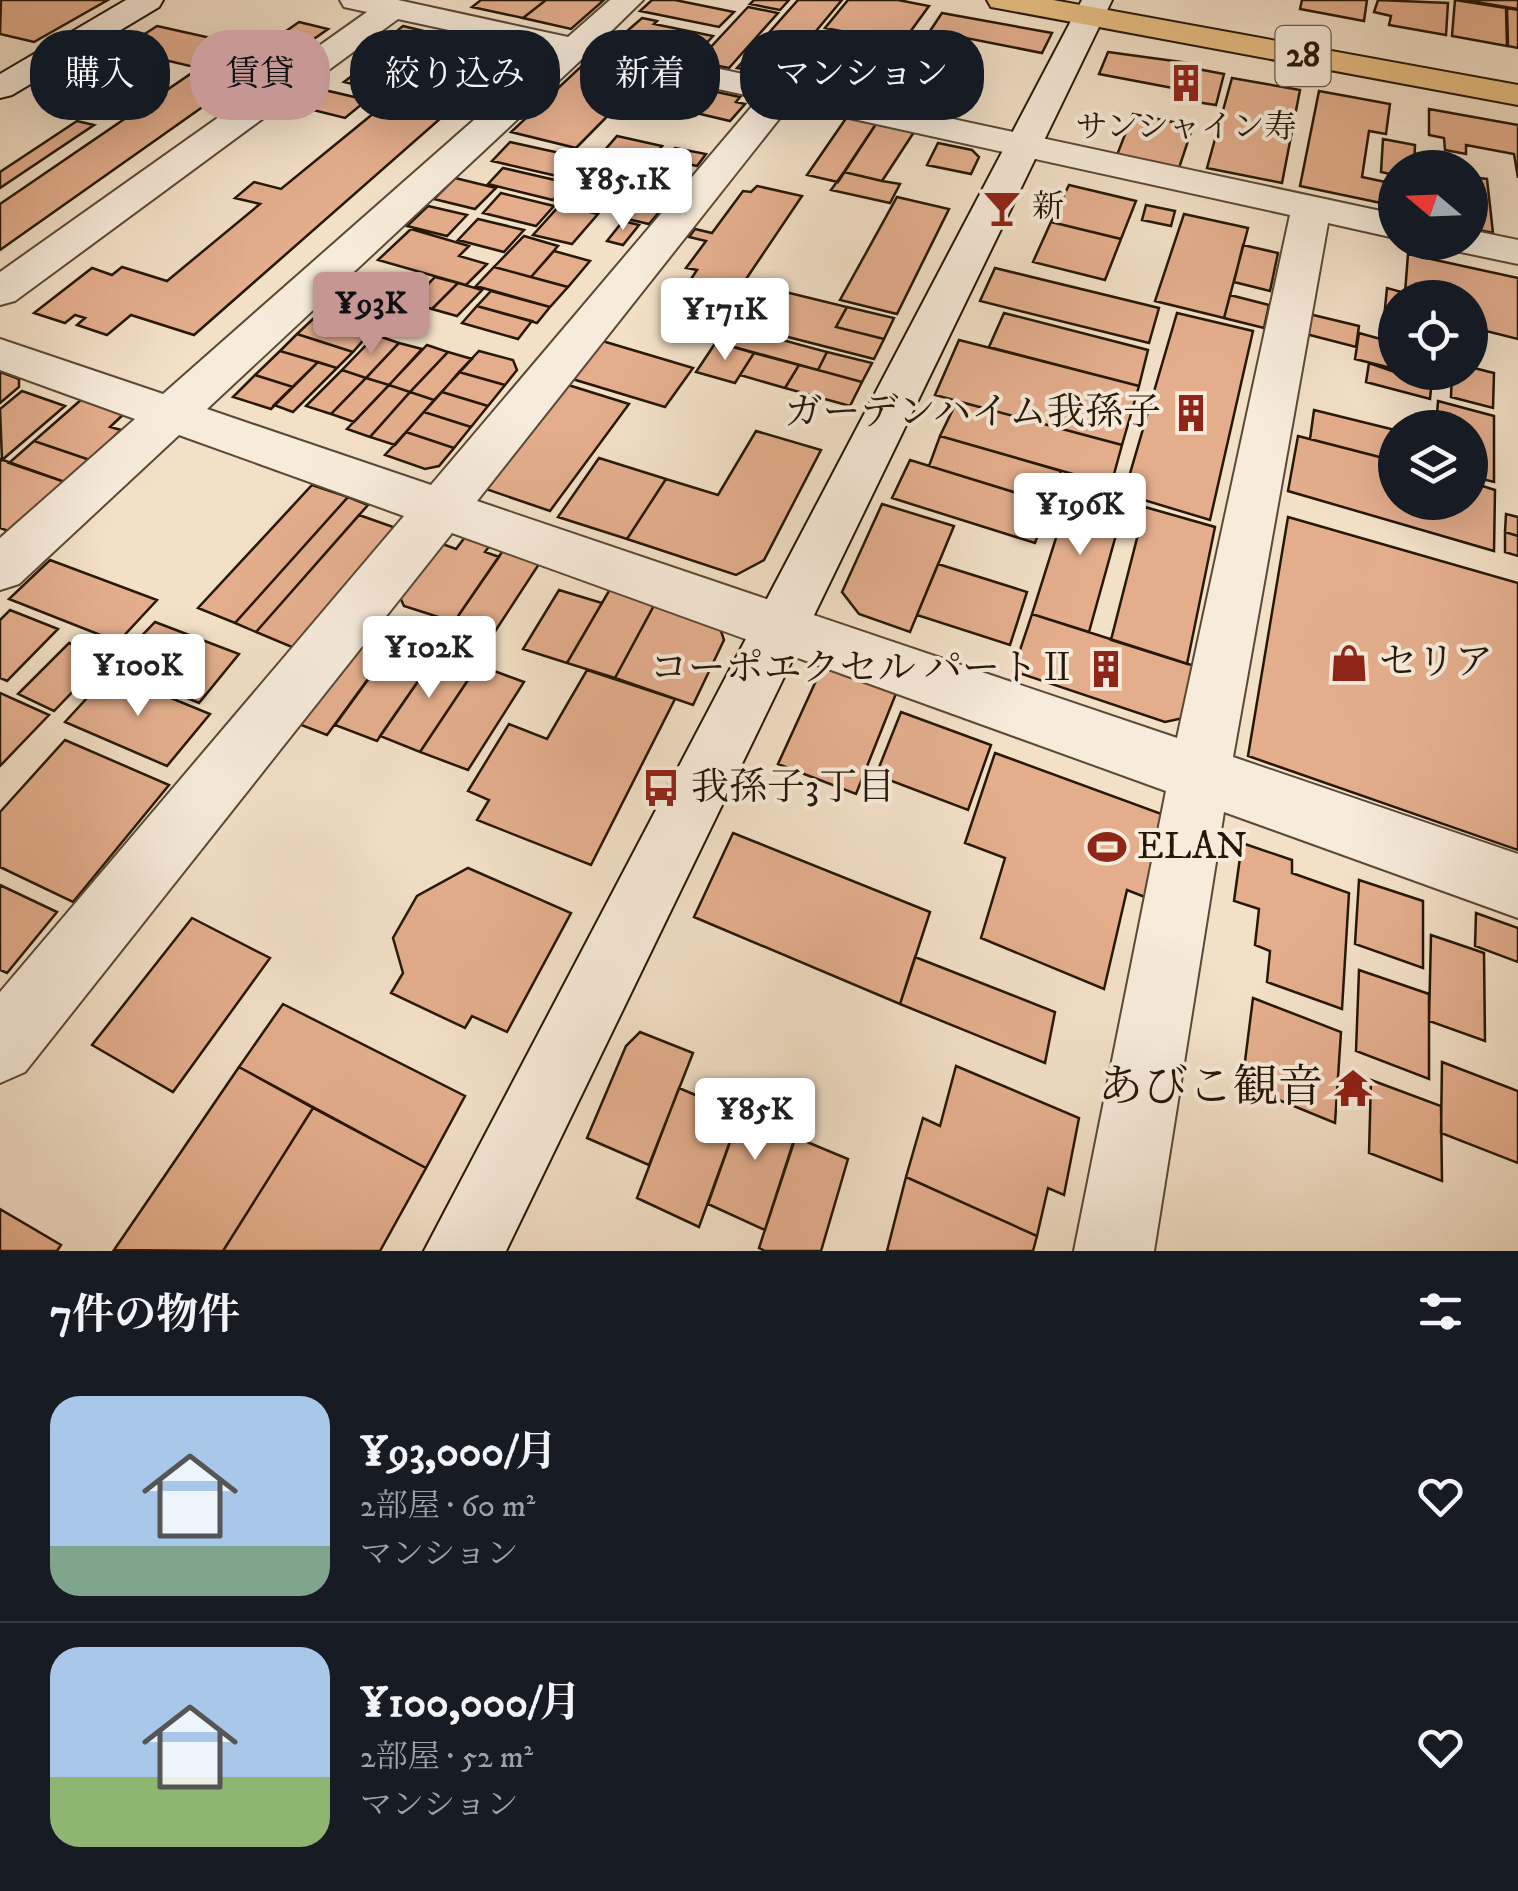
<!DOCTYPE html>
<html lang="ja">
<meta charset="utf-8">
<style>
body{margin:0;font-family:"IM FELL DW Pica","Noto Serif JP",serif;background:#20242c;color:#f1f3f6;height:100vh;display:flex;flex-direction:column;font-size:38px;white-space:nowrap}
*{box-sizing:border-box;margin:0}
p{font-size:32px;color:#9ea1a6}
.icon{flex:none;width:55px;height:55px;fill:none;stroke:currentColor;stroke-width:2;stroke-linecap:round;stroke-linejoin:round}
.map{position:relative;height:1251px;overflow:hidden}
.panel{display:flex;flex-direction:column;background:#171b24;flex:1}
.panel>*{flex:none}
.top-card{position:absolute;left:30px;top:30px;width:1000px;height:90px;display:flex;gap:20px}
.needle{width:65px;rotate:289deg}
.tools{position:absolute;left:1378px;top:150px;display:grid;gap:20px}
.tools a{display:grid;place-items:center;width:110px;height:110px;border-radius:50%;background:#171b24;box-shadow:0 10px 40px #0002;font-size:50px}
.price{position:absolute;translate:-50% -85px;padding:0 22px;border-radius:10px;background:#fff;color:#222;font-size:32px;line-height:65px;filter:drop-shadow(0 2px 5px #0008)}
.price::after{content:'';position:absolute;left:50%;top:60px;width:30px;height:22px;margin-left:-15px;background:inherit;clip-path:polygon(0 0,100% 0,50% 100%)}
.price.current{background:#c59692;color:#111}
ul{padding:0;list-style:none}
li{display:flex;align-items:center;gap:30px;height:250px;padding:0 50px}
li+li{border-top:2px solid #363941}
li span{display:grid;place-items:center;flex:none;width:280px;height:200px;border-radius:30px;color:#555}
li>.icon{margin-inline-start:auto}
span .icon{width:120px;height:120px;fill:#fffc;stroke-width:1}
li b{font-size:42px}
h2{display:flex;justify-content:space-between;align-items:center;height:120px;padding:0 50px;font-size:42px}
.tag{padding:0 35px;border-radius:40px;background:#171b24;box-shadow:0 10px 40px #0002;font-size:35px;line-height:90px}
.tag.current{background:#c59692;color:#111}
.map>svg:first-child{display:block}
.building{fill:#e4ae8d;stroke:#261706;stroke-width:2.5}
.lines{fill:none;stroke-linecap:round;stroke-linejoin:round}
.street-casing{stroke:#594936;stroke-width:4}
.secondary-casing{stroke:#261706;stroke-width:4}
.primary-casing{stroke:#261706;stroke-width:4}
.street{fill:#f7ebdb;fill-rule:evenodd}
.secondary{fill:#f7ebdb;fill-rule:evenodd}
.primary{fill:#e9c084;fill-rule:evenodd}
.labels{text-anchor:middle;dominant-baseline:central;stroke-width:8;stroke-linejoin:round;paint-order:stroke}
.far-poi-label{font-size:32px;fill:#261706;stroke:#f7ebdb}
.shield{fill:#f7ebdb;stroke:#655746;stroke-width:2.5}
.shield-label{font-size:35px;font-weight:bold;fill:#261706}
.poi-label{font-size:38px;fill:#261706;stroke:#f7ebdb;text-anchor:start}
.near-poi-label{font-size:45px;fill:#261706;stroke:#f7ebdb;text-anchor:end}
</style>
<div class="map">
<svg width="1518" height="1251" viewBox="0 0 1518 1251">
<rect width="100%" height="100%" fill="#f2e0c7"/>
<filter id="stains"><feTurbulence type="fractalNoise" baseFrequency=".002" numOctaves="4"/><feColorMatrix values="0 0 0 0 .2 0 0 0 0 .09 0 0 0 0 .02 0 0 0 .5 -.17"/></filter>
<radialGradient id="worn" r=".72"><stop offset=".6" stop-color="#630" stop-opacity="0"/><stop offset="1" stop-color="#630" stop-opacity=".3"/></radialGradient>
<path class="building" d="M108,0L34,42L0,34L1,0Z
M481,0H546L523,18L472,7Z
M546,0H604L571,29L523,18Z
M652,0H675L734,12L719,27L640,11Z
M754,0H789L780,10L750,4Z
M798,0H842L806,43L767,35Z
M848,0H898L929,6L902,43L825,28Z
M1302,0H1367L1364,21L1300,9Z
M1378,0L1448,3L1446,35L1389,25L1391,16L1374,12Z
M1455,0L1506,8L1507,46L1452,36Z
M1464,0H1518V9Z
M748,7L778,13L729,68L697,62Z
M1507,8L1518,10V48L1508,46Z
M942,13L1052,33L1042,53L930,31Z
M642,18L657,21L654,24L713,36L699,51L626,32Z
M299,22L328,29L277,65L247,58Z
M157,26L238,44L216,59L248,66L228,80L248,85L222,103L211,101L0,250V204L199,68L152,57L138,66L126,64L143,52L123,48Z
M403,26L461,40L443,54L384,41Z
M820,35L858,42L824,87L783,79Z
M483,37L535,48L519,62L467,50Z
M763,39L803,47L779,77L737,68Z
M863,43L901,51L867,98L827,89Z
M1108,52L1189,63L1187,67L1224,74L1216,105L1196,102L1199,93L1099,74Z
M375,58L429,70L412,84L466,96L194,335L131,315L107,335L77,325L85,318L75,315L65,323L34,313L92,268L112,275L122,267L167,281L260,204L235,198L254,182L281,189L391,99L360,91L365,87L344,82Z
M588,60L649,74L576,148L511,132Z
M143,71L157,74L146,82L157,85L105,119L79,113Z
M1232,78L1300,90L1282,183L1207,168Z
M316,88L367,100L345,118L293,105Z
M712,91L740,97L736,102L745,104L730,121L692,112Z
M1319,91L1390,104L1386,134L1369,131L1362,177L1395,184L1394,197L1382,194L1381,203L1300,186Z
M1429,109L1518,125V178L1514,154L1466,145V154L1445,150L1444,138L1429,135Z
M849,114L878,121L838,182L807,175Z
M1133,114L1193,126L1179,168L1117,155Z
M77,121L94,125L0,188V172Z
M878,121L916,129L882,181L844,172Z
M617,136L662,146L644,168L598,158Z
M1383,139L1415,145L1414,168H1395V175L1381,172Z
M510,142L596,161L579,181L492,161Z
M938,143L972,150L979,157L971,174L927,165Z
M675,148L706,154L697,166L666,159Z
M602,164L659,177L643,197L585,184Z
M503,168L568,183L553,200L488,184Z
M844,172L882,181L900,184L890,203L831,190Z
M1470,177L1487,179L1493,233L1470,228Z
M455,178L496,188L475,209L434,199Z
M579,184L600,189L583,209L562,204Z
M1069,185L1136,201L1121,239L1051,222Z
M757,186L802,196L738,291L691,279L697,270L686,268L706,241L689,237L695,229L712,233L743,191L751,192Z
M501,193L554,206L536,226L483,213Z
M897,197L949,209L897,314L840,300Z
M640,198L666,204L649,224L623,218Z
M560,205L598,214L572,244L533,235Z
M1146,205L1175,211L1171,226L1142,220Z
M428,206L467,215L447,236L407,226Z
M1184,214L1248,228L1224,318L1155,301Z
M478,219L524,230L504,252L458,240Z
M623,221L639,225L623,245L607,241Z
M1051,222L1121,239L1105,280L1033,262Z
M411,229L469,246L459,256L487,264L466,285L378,260Z
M524,236L558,246L531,277L494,267Z
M1243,245L1278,253L1270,291L1234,282Z
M554,251L590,261L568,287L531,277Z
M1408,254L1518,278V339L1470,327V298H1395V320L1384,318L1387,288L1405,293Z
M494,267L568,287L550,307L476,286Z
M995,268L1159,308L1149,343L980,301Z
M346,277L409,296L386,318L322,299Z
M435,277L458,283L432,309L411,302Z
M458,283L482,290L457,316L432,309Z
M769,288L847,307L836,327L884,339L874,359L745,326Z
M491,291L550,307L537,323L477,306Z
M1230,295L1269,305L1264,328L1224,318Z
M328,305L382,322L367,336L313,319Z
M477,306L532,321L518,339L462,323Z
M847,307L894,318L884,339L836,327Z
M1004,313L1148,350L1139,386L989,347Z
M1177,313L1253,331L1210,520L1124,494Z
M1309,314L1359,326L1356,347L1306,334Z
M313,319L367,336L353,352L297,334Z
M727,325L827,352L818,370L716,342Z
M1359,333L1395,343V369L1355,359Z
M297,334L353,352L337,368L280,351Z
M376,335L399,343L366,378L342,370Z
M599,340L693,368L665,407L569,378Z
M959,340L1139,386L1122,445L935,395Z
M716,342L754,353L735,383L696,372Z
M399,343L422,349L389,385L366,378Z
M427,345L448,352L410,392L389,385Z
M280,351L318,362L293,387L255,375Z
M479,351L513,360L517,370L505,385L459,372Z
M448,352L472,359L434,400L410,392Z
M827,352L872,363L862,382L818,370Z
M754,353L799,365L785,388L740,375Z
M318,362L337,368L293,412L274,405Z
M1369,363L1395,372L1432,379L1430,399L1366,382Z
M799,365L818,370L862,382L850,406L785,388Z
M1470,367L1494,373L1493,408L1451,397L1452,372H1470Z
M342,370L366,378L331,414L306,406Z
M0,372L19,379V387L0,403Z
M459,372L505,385L488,406L442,392Z
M255,375L293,387L271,409L233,397Z
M366,378L389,385L354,422L331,414Z
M565,384L629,404L550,511L480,487Z
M389,385L410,392L370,437L347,429Z
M22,391L65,406L2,460L0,409Z
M410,392L434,400L395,445L370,437Z
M442,392L488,406L471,427L424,412Z
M82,399L125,413L110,427L121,430L90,460L34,441Z
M957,401L1122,445L1111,485L940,436Z
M1438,401L1494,416V482L1470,476V428H1436Z
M1314,410L1395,430V461L1310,439Z
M424,412L471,427L454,448L406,432Z
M756,431L821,450L764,560L736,575L627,539L666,479L718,495Z
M406,432L454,448L439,466L425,469L385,455Z
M940,436L1061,471L1049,503L929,466Z
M1298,436L1395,461V502H1470V482L1495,490L1494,551L1288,491Z
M34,441L90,460L65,482L9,463Z
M599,458L666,479L627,539L558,517Z
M0,459L65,482L11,532L0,528Z
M910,460L1049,503L1035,543L892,498Z
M1073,484L1126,499L1089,632L1032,614Z
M312,485L348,497L235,623L198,608Z
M348,497L368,505L256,632L235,623Z
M882,504L954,526L910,632L859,614L842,592Z
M1145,507L1215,527L1187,664L1111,640Z
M1506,514L1518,517V536L1505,532Z
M359,515L399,529L299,650L256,632Z
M1288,517L1518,583V850L1248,756Z
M469,532L494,540L485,552L499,557L454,622L404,606L398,593L437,542L456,549Z
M1505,532L1518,536V556L1505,552Z
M504,549L541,561L492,636L454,622Z
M50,560L157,600L118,642L9,599Z
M938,564L1027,592L1010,645L917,615Z
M613,584L658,598L615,678L567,663Z
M559,590L602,603L567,663L523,649Z
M658,598L716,616L724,640L693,705L615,678Z
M10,610L58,629L7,681L0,678V620Z
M1032,614L1198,667L1188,717L1165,722L1013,671Z
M155,622L239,654L199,703L112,667Z
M399,637L439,651L377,741L335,725Z
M360,639L390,649L327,735L296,723Z
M69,643L105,658L54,711L18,694Z
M439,651L478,665L420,752L380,736Z
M825,661L899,686L856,794L778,764Z
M478,665L524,682L468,770L420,752Z
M587,670L675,699L591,865L477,820L489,800L468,791L509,724L547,739Z
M110,673L210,714L167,766L65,722Z
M0,693L49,715L0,766Z
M901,712L991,745L968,810L876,775Z
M65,740L169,785L73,902L0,867V812Z
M995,753L1167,816L1150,899L1127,890L1104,989L981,938L1005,858L965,843Z
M733,833L930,912L900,1004L694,917Z
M1242,843L1292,860V873L1349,893L1342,1009L1267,982L1270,951L1255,945L1259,909L1234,901Z
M468,868L571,913L507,1032L472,1016L465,1028L391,993L403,973L393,938L417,896Z
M1359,880L1423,901V968L1355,944Z
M0,885L57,912L7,973L0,970Z
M1476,913L1518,928V962L1475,946Z
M192,918L270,958L173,1092L92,1045Z
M1431,935L1484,953L1485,1041L1429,1021Z
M915,957L1055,1012L1045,1063L900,1004Z
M1359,970L1429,994V1079L1356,1051Z
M1253,998L1341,1032L1335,1123L1242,1085Z
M283,1004L465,1096L426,1168L239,1067Z
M640,1032L693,1053L649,1165L587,1138L626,1046Z
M1442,1062L1518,1091V1163L1441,1133Z
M956,1066L1079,1118L1064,1195L1048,1188L1037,1236L906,1177L923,1118L940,1126Z
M239,1067L313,1108L223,1251L114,1250Z
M1371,1080L1441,1106L1442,1181L1369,1153Z
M679,1088L740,1114L699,1227L637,1198Z
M746,1097L801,1121L765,1230L708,1204Z
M313,1108L426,1168L380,1251H223Z
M795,1137L848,1159L821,1251H765L759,1248Z
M906,1177L1037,1236L1033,1251H887Z
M0,1209L61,1245L57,1251H0Z"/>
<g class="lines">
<g class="street-casing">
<path id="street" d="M340,0H398L568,37L610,0H643L599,43L1395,214V238L1328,223L1233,757L1518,854V918L1224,812L1154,1251H1074L1166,791L452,533L25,1072L0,1083V992L404,516L179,435L19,584L0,590V538L135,419L0,370V339L163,394L551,52L398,19L15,301L0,305V272L367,12L344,7ZM582,59L759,98L431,485L207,409ZM790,105L1290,215L1177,738L477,501Z
M1470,230L1518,240V264L1456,251L1450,242H1470Z"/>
</g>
<g class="secondary-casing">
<path id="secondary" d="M126,0H163L159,7L12,95L0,98V74Z
M1082,0H1112L506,1251H424Z"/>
</g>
<g class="primary-casing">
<path id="primary" d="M987,0H1053L1518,85V105L1002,9L991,7Z"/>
</g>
<use href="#street" class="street"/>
<use href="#secondary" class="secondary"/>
<use href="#primary" class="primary"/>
</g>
<defs>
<g id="building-bare" transform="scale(3)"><path d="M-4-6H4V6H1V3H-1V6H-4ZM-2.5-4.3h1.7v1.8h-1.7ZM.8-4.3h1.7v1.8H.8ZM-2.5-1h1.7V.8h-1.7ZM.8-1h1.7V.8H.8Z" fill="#8f2418" stroke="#f7ebdb" stroke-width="2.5" paint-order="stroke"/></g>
<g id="bar-bare" transform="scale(3)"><path d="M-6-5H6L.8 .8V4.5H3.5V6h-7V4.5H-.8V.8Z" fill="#8f2418" stroke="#f7ebdb" stroke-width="2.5" paint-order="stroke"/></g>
<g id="shop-bare" transform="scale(3)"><path d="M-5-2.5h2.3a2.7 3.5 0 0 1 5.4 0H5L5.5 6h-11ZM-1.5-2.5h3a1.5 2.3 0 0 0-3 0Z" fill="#8f2418" stroke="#f7ebdb" stroke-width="2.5" paint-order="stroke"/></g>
<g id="bus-bare" transform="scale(3)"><path d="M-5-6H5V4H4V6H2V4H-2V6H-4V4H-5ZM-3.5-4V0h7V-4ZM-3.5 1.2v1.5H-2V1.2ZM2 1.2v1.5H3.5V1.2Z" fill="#8f2418" stroke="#f7ebdb" stroke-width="2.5" paint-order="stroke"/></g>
<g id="stadium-bare" transform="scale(3)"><path d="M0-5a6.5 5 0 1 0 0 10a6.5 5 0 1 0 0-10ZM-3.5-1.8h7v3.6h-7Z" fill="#8f2418" stroke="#f7ebdb" stroke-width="2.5" paint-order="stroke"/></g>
<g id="temple-bare" transform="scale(3)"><path d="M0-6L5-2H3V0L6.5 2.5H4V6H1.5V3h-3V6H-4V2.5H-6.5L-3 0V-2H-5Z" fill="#8f2418" stroke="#f7ebdb" stroke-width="2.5" paint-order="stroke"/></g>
</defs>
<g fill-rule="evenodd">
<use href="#building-bare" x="1186" y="83"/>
<use href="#bar-bare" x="1002" y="208"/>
<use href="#building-bare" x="1191" y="413"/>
<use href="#shop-bare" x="1349" y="663"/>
<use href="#building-bare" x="1106" y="669"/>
<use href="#bus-bare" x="661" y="788"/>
<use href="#stadium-bare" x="1107" y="847"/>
<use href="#temple-bare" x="1353" y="1088"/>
</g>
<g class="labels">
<g class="far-poi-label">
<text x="1186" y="128">サンシャイン寿</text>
<text x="1032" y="208" text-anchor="start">新</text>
</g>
<rect class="shield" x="1275.5" y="26" width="55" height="60" rx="8"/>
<g class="shield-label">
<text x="1303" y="56">28</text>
</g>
<g class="poi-label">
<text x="1161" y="413" text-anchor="end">ガーデンハイム我孫子</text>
<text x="1379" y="663">セリア</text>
<text x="1076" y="669" text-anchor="end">コーポエクセル パートⅡ</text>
<text x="691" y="788">我孫子3丁目</text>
<text x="1137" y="847">ELAN</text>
</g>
<g class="near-poi-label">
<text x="1323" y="1088">あびこ観音</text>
</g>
</g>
<rect width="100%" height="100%" filter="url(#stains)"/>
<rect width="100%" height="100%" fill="url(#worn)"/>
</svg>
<div class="tools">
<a><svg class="needle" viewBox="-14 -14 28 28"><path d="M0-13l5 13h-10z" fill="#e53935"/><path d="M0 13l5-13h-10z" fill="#9ea1a6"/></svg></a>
<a><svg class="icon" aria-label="locate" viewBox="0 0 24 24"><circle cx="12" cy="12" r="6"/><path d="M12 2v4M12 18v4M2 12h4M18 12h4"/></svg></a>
<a><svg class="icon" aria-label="layers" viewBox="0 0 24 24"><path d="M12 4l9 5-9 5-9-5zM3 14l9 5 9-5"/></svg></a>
</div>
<b class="price" style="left:623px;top:233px">¥85.1K</b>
<b class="price current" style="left:371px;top:357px">¥93K</b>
<b class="price" style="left:725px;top:363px">¥171K</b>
<b class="price" style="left:1080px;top:558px">¥196K</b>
<b class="price" style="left:429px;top:701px">¥102K</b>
<b class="price" style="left:138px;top:719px">¥100K</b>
<b class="price" style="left:755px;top:1163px">¥85K</b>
<div class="top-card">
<a class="tag">購入</a>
<a class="tag current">賃貸</a>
<a class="tag">絞り込み</a>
<a class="tag">新着</a>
<a class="tag">マンション</a>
</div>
</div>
<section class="panel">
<h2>7件の物件<svg class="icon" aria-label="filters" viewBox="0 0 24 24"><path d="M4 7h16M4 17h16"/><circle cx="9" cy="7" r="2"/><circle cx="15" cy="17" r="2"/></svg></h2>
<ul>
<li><span style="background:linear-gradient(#a9c7e8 75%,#7fa58c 0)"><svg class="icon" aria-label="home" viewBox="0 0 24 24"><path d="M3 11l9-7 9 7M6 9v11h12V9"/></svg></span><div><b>¥93,000/月</b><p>2部屋 · 60 m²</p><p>マンション</p></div><svg class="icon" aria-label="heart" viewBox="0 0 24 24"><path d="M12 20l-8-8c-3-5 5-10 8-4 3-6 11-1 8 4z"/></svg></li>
<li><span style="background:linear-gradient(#a9c7e8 65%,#8fb573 0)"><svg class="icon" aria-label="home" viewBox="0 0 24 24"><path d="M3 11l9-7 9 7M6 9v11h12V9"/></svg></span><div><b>¥100,000/月</b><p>2部屋 · 52 m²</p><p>マンション</p></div><svg class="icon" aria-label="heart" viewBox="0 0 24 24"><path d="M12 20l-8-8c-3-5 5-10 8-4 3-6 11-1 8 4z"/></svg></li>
</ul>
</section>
